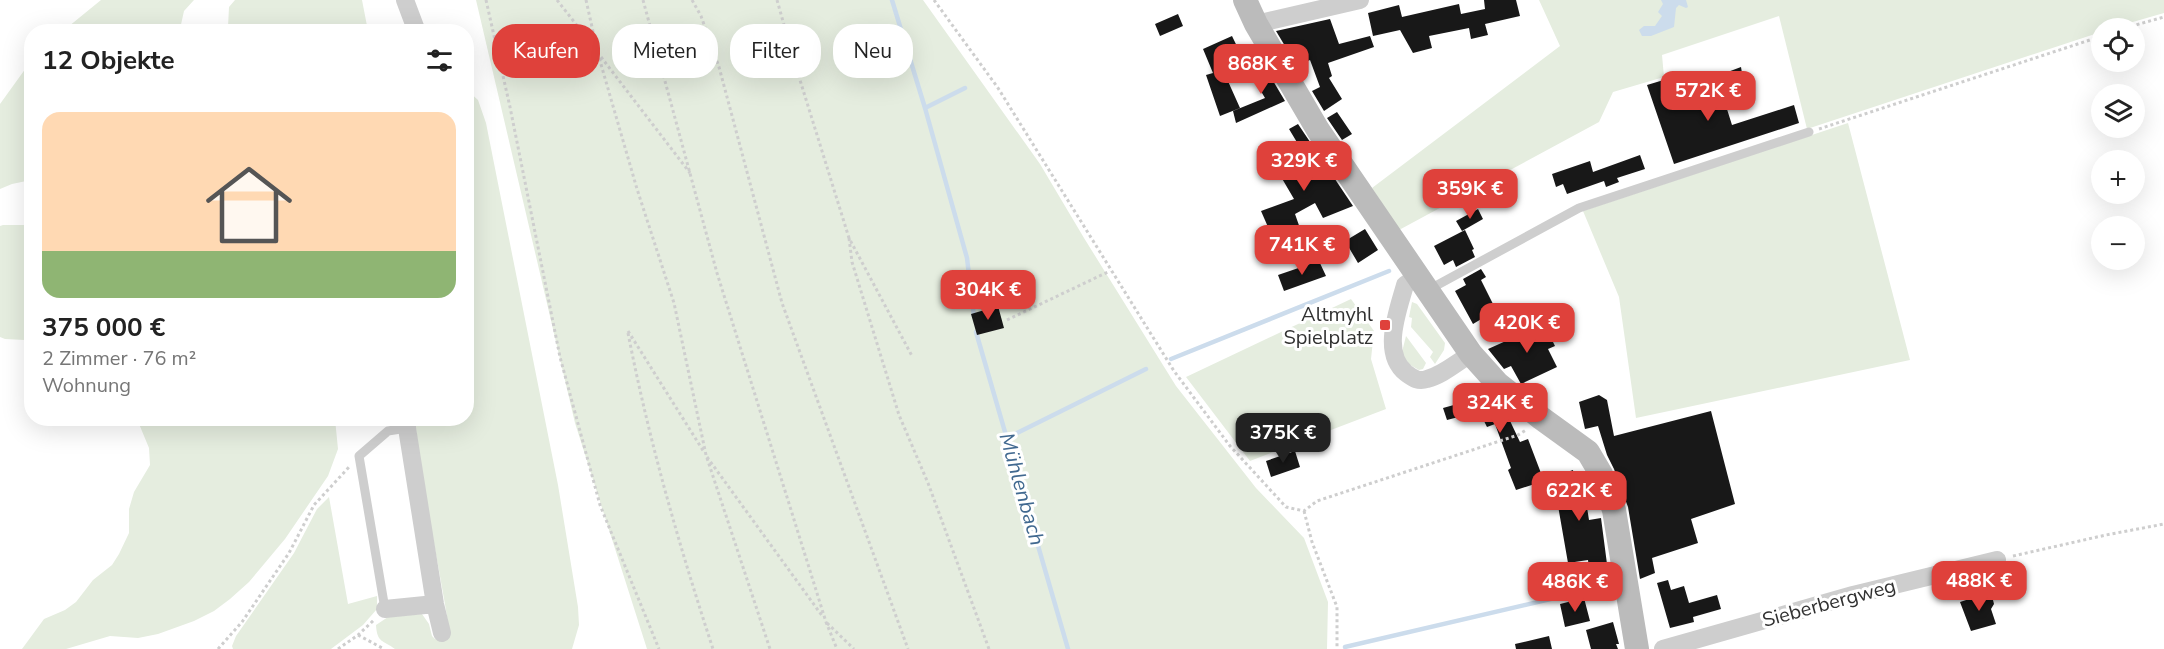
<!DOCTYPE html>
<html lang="de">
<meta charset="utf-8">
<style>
body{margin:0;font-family:"Nunito Sans",sans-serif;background:#f6f6f6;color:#222;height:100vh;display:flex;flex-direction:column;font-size:22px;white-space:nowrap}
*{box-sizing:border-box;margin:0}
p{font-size:20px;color:#767676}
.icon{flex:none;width:33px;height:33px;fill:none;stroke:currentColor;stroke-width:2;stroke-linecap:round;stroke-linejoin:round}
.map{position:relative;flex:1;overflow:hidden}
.side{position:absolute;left:24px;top:24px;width:450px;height:402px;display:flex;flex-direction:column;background:#fff;border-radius:24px;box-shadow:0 6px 24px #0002}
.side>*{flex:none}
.top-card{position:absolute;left:492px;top:24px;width:570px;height:54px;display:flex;gap:12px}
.tools{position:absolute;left:2091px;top:18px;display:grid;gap:12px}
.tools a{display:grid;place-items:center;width:54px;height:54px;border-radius:50%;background:#fff;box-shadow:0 6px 24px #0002;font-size:30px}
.price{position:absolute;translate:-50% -51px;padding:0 14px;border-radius:12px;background:#df413b;color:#fff;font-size:20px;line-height:39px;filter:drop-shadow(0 2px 3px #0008)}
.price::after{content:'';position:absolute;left:50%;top:36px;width:18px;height:14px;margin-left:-9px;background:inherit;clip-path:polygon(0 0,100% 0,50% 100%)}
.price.selected{background:#222;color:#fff}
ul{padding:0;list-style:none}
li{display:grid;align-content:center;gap:12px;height:318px;padding:0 18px}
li+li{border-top:2px solid #e0e0e0}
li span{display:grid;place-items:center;height:186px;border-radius:18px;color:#555}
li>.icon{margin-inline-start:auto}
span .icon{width:108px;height:108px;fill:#fffc;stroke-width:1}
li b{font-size:26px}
h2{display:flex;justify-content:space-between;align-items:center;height:72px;padding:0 18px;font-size:26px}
.chip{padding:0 21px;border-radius:24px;background:#fff;box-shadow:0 6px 24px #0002;font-size:21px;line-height:54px}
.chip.selected{background:#df413b;color:#fff}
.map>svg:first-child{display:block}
.green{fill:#e5eddf}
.water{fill:#ccdcec}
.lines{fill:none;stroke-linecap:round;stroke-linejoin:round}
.stream{stroke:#ccdcec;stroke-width:4.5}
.building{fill:#181818}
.path{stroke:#cecece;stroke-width:3;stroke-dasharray:3 3;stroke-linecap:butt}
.lane{stroke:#cecece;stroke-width:9}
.street{stroke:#cecece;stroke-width:18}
.secondary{stroke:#bbb;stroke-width:24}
.poi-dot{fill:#df413b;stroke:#fff;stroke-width:2}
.labels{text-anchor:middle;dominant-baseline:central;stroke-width:6;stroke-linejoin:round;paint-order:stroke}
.poi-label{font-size:20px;fill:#313131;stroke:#fff;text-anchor:end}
.street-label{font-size:20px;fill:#313131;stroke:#fff}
.water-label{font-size:21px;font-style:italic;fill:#416990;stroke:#fff}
</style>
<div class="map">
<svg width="2164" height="649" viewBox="0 0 2164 649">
<rect width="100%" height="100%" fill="#fff"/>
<path class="green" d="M101,0H194L184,11L180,29L185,31H63Z
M235,0H362L368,31H223L228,27L229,7Z
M476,0H923L1040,164L1084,238L1176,386L1256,488L1304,538L1328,602L1327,649H647L575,423Z
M1539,0H2164V13L2112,28H2102L2101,32L1807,129L1779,16L1662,55L1664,77L1613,92L1599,122L1399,230L1372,188L1560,46Z
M31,61V180L12,184L0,189V104Z
M467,90L478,100L486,123L558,485L578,607L579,625L572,649H395C383,640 377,643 376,625L388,617L422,614L429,624L432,636L435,639L450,635C439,563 422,491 415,419L466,418Z
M1848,123L1910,360L1636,418L1619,297L1583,211Z
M3,225H31V333L25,340L5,339L0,337V226Z
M1351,299L1374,331L1371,359L1386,409L1250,461L1186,377Z
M1412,302L1417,304L1445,343L1444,350L1435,364L1430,357L1433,352L1411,327L1412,318L1409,317Z
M1406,336L1426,363L1423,369L1419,370L1405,362L1402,352Z
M137,419H335L338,449L328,476L285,539L249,582L230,599L214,611L194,621L158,634L138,638L110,636L66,649H22L44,619L65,610L76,602L93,580L112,565L119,554L129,533V509L134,492L150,465L149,448Z
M329,497L348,604L377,596V609L363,625L331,649H233L232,646L236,636L294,553L317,509Z"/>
<path class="water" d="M1661,0H1686L1688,7L1686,8L1679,5L1676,8L1674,27L1651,36H1642L1639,30L1644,26H1655L1662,16L1658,12L1663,4Z"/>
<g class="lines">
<path class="stream" d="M892,0L925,108
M965,88L925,108L967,258L974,317
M976,332L1068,649
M1171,359L1389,271
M1007,438L1146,369
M1345,647L1598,588"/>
</g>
<path class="building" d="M1484,0H1516L1520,16L1485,24L1488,35L1471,39L1469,28L1429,36L1432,48L1413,53L1400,30L1373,36L1368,13L1399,5L1402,17L1459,4L1461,14L1485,9Z
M1178,14L1183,26L1160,36L1155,24Z
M1330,19L1339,44L1370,36L1374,47L1328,63L1332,76L1329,78L1342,99L1324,111L1312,91L1320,87L1310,60L1297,66L1276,31Z
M1232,36L1249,71L1227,79L1240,108L1220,116L1206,75L1213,73L1203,49Z
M1263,64L1285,101L1236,123L1233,111L1265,98L1249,71Z
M1741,67L1743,79L1721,87L1717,76Z
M1667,79L1674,102L1720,87L1732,125L1794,105L1799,123L1674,164L1647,85Z
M1337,112L1352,134L1342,140L1327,118Z
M1298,124L1353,206L1323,218L1315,203L1295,214L1302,234L1269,246L1263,228L1268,227L1261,211L1294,199L1277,170L1304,154L1289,129Z
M1640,155L1645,169L1617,178L1619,182L1606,187L1604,181L1567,194L1563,184L1556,187L1552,174L1590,161L1593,172Z
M1478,209L1483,219L1462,231L1456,221Z
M1365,229L1378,250L1358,263L1345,241Z
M1465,230L1474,249L1472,250L1475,257L1456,267L1453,260L1444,265L1434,246Z
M1326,233L1333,248L1316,256L1309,240Z
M1319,261L1326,276L1284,291L1278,275Z
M1481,269L1486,277L1481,280L1495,308L1503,304L1509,315L1487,327L1483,318L1473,324L1455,291L1466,285L1463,279Z
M998,306L1004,328L977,335L971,314Z
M1544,324L1555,346L1548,349L1557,367L1521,384L1511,366L1504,369L1488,349Z
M1470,384L1479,396L1485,391L1503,406L1520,442L1528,439L1544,481L1516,490L1508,470L1511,468L1495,424L1487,427L1480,413L1470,420L1466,415L1447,420L1443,408L1461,403L1455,394Z
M1599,395L1607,400L1614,436L1711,411L1735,504L1691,519L1698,543L1652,558L1655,573L1640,579L1628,507L1614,469L1607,455L1598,426L1585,429L1579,402Z
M1295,451L1300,467L1271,477L1266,461Z
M1573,470L1574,479L1586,476L1589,494L1585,495L1589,520L1601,518L1607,564L1589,568L1588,560L1568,563L1553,477Z
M1668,580L1671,590L1684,586L1689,603L1717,595L1721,609L1693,617L1694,622L1670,628L1657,583Z
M1991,592L1994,604L1991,609L1996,624L1971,631L1960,602Z
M1584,598L1590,621L1565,627L1560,604Z
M1613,622L1619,644H1616L1618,649H1591L1586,630Z
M1549,636L1552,649H1516L1515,644Z"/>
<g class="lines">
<path class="path" d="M486,0L510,107L560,357L600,505L659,649
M557,0L597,51
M586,0L598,54L637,189L674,303L706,455L770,649
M643,0L717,273L826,622L837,649
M692,0L701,16L719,67L782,303L908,649
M777,0L795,64L849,238L912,356
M934,0L998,88L1174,371L1230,446L1286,507L1304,511L1317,501L1518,435L1526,430
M2125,28L2164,17
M601,57L690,173
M1819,129L2102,36
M849,238L852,262L899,415L928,483L989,649
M1007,320L1110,271
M628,331L704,452
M628,333C649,441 679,545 713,649
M707,457L823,617
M1304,511L1312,542L1337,607V649
M2013,556L2106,535L2164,524
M827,623L854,649
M358,635L384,649
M218,649L242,622L289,553L314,505L350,466
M338,649L358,635L374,620"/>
<path class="lane" d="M1430,289L1579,208L1809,132
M385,609L359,456L388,431L407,428"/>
<path class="street" d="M405,0L417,32
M1256,24L1360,0
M1418,276L1405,285C1398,311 1381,353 1406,373C1413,378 1418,382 1427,379C1443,375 1457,362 1471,354
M407,418V428L435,604L442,633
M385,609L435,604
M1663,649L1853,595L1997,560"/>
<path class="secondary" d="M1245,0L1256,24L1318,130L1471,354L1498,384L1541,418L1588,452L1601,474L1614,510L1637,649"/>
</g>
<rect class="poi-dot" x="1379" y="319" width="12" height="12" rx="3"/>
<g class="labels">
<g class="poi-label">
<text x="1373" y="314">Altmyhl<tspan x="1373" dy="23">Spielplatz</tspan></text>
</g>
<g class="street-label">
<text transform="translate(1829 603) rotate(-15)">Sieberbergweg</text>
</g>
<g class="water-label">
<text transform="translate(1022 489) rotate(74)">Mühlenbach</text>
</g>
</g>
</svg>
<div class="tools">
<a><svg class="icon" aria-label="locate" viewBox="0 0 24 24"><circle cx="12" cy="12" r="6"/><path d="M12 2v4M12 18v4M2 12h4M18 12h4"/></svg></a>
<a><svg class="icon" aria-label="layers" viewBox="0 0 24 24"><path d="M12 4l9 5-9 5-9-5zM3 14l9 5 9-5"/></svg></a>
<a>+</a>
<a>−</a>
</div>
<b class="price" style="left:1261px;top:95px">868K €</b>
<b class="price" style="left:1708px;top:122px">572K €</b>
<b class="price" style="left:1304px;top:192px">329K €</b>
<b class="price" style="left:1470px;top:220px">359K €</b>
<b class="price" style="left:1302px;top:276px">741K €</b>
<b class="price" style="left:988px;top:321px">304K €</b>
<b class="price" style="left:1527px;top:354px">420K €</b>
<b class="price" style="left:1500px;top:434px">324K €</b>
<b class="price selected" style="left:1283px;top:464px">375K €</b>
<b class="price" style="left:1579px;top:522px">622K €</b>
<b class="price" style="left:1979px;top:612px">488K €</b>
<b class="price" style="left:1575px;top:613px">486K €</b>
<div class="top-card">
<a class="chip selected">Kaufen</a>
<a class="chip">Mieten</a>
<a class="chip">Filter</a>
<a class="chip">Neu</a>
</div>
<section class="side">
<h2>12 Objekte<svg class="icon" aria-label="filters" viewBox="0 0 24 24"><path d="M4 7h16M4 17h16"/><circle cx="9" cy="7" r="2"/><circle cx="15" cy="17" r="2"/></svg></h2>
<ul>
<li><span style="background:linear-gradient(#ffd9b3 75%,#8fb573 0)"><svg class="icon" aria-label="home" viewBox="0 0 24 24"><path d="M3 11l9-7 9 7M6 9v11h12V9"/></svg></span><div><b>375 000 €</b><p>2 Zimmer · 76 m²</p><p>Wohnung</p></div></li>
</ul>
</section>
</div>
